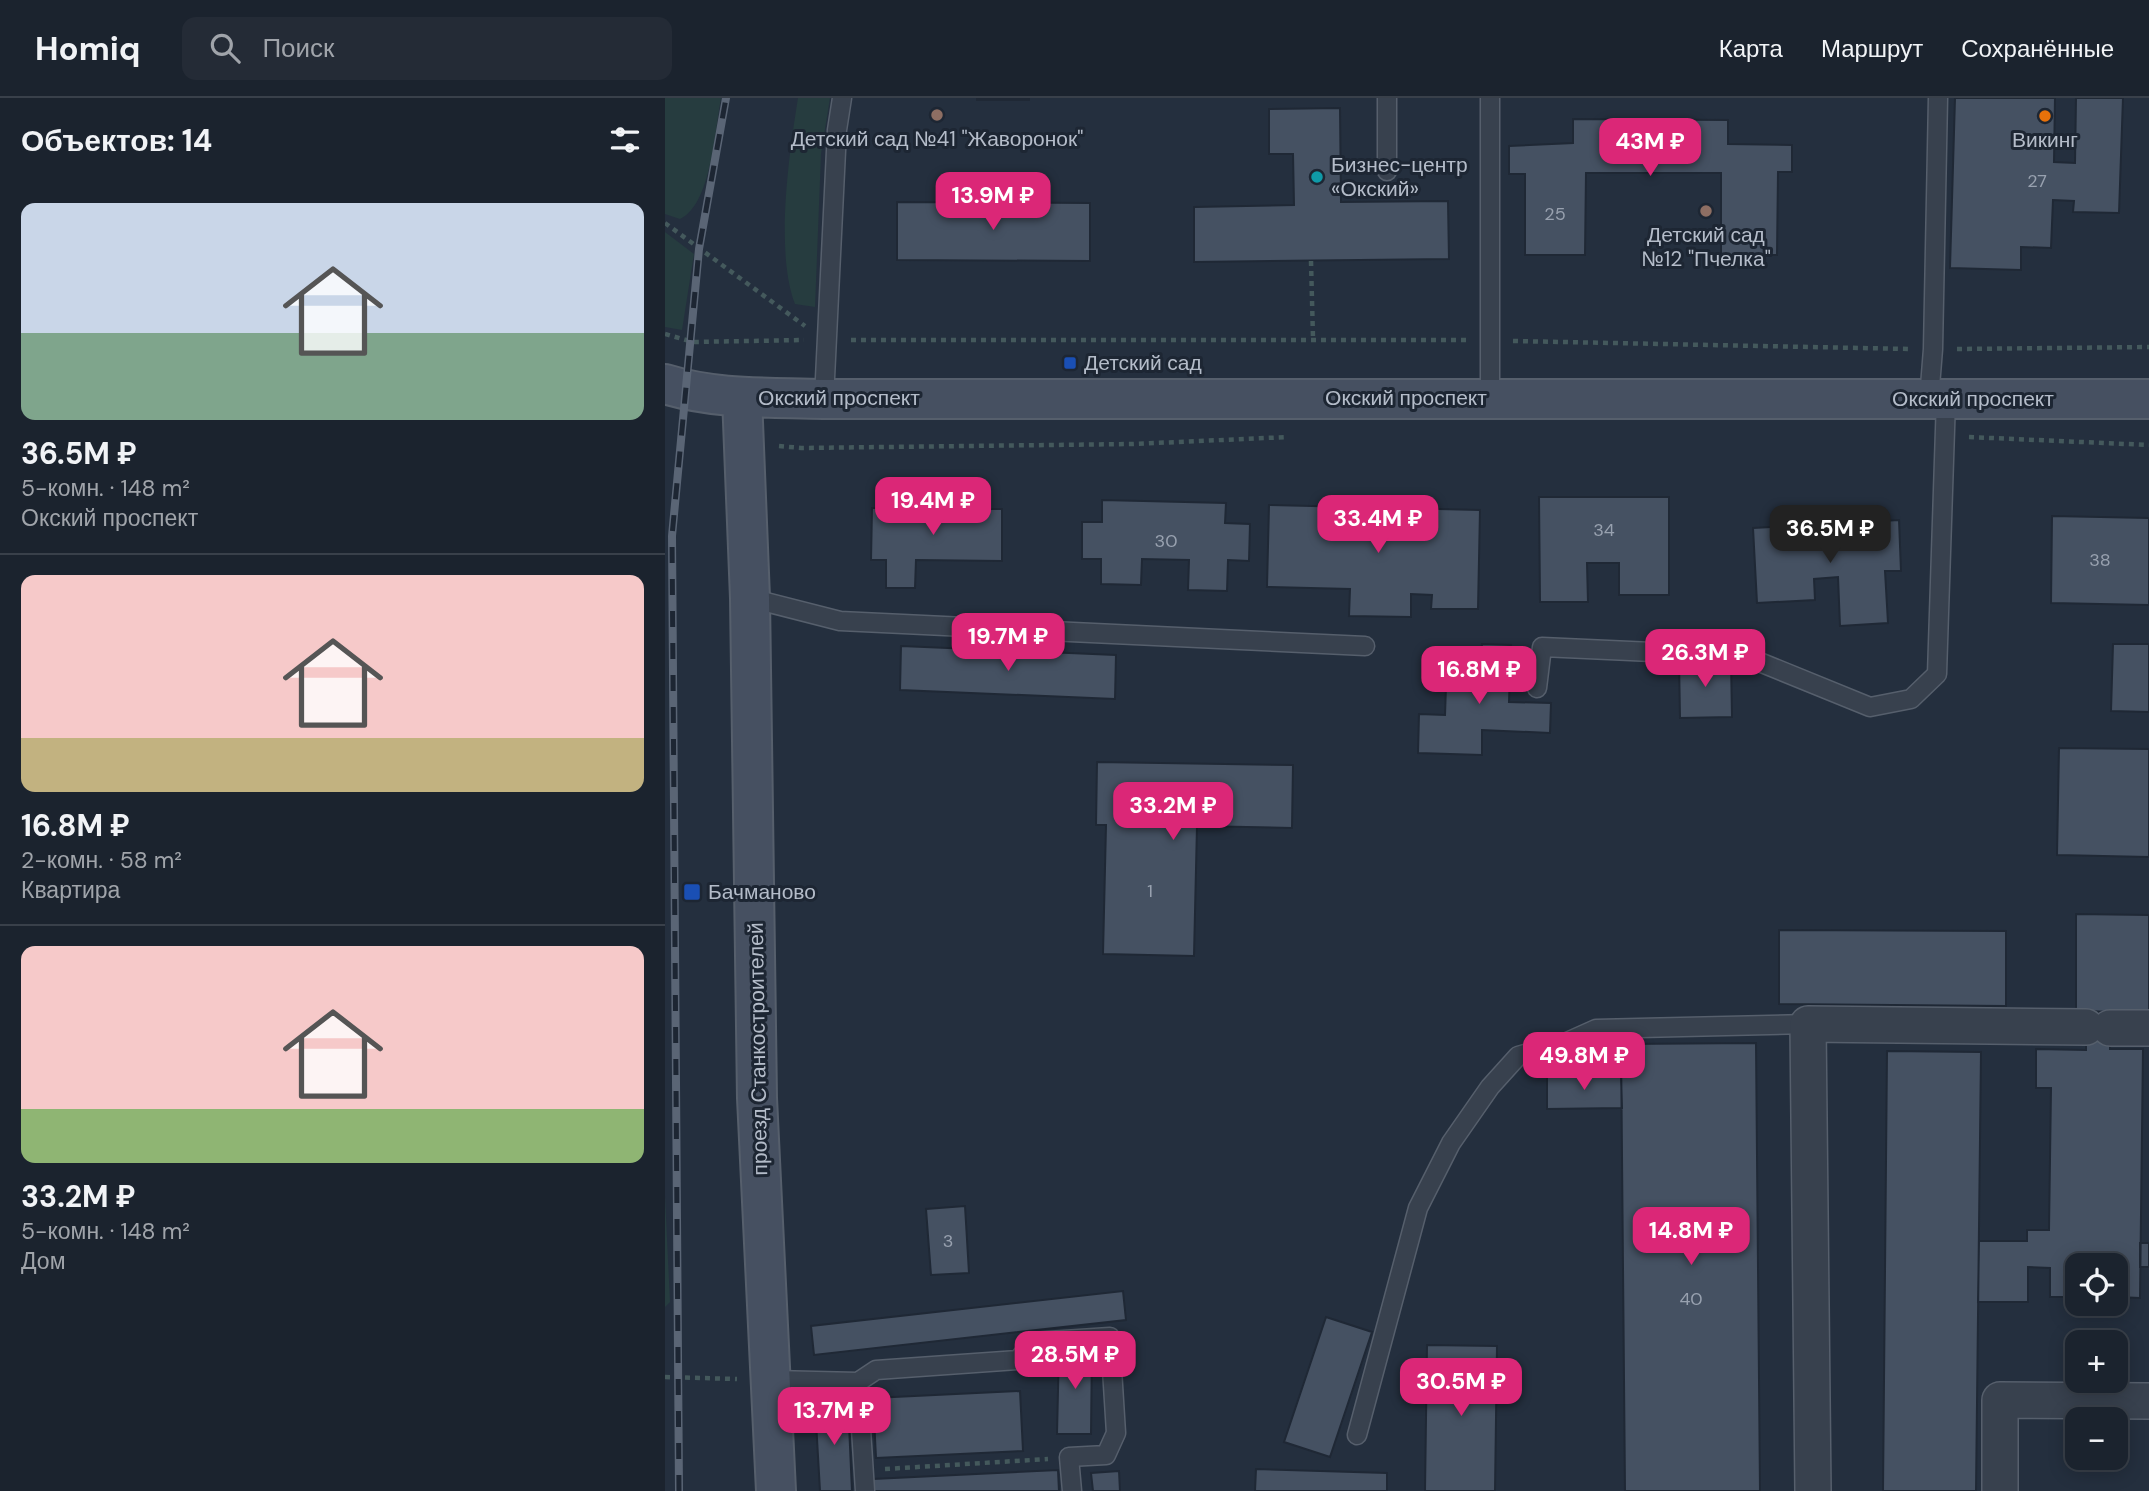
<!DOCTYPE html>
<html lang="ru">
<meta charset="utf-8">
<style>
body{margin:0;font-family:"DM Sans",sans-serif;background:#242b36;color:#f1f3f6;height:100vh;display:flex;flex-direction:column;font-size:26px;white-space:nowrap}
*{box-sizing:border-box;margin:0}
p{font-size:23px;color:#a0a4aa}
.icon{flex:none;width:38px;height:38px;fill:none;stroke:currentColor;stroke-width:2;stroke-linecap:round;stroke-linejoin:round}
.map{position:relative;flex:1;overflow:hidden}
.drawer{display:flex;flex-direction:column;background:#1b232e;width:665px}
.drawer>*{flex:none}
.tools{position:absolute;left:1400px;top:1155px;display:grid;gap:14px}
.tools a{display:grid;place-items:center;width:63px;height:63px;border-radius:14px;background:#1b232e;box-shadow:0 4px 18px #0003,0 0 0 2px #39404a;font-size:35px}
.price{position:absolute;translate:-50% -60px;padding:0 16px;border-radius:14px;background:#db2777;color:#fff;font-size:23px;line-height:46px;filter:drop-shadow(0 2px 4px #0008)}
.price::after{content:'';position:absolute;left:50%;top:42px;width:21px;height:16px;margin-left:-10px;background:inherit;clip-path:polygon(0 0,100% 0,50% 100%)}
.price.on{background:#222;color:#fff}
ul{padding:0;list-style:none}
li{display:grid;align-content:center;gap:14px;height:371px;padding:0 21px}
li+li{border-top:2px solid #39404a}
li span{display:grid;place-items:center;height:217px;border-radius:14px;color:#555}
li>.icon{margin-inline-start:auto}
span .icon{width:126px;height:126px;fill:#fffc;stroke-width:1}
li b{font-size:30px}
h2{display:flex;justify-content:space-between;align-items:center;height:84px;padding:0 21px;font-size:30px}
header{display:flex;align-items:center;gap:42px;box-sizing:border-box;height:98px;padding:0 35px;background:#1b232e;border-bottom:2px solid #39404a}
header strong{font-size:33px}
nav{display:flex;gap:38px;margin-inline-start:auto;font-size:24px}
.search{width:490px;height:63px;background:#242b36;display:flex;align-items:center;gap:18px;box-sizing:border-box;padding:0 24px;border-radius:14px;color:#a0a4aa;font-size:26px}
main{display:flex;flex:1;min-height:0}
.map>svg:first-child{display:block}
.green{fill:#263c3f}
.building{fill:#455162;stroke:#1f2835;stroke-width:2}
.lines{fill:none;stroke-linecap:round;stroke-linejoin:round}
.lane-casing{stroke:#565f6c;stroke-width:21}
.street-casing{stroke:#565f6c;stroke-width:38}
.secondary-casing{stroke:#565f6c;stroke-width:42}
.path{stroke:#44595c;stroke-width:4.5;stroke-dasharray:5 5;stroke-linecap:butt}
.lane{stroke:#38414e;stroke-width:18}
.street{stroke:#38414e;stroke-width:35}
.secondary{stroke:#465061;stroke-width:38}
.rail-casing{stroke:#5a6575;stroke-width:8}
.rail{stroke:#1d2633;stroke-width:5;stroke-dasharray:16;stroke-linecap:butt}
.education-dot{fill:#8d6e63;stroke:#1d2633;stroke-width:2.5}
.food-dot{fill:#e8710a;stroke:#1d2633;stroke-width:2.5}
.culture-dot{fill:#0f9aa8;stroke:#1d2633;stroke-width:2.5}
.transit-dot{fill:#1a4fb4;stroke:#1d2633;stroke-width:2.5}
.labels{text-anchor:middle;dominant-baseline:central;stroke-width:6;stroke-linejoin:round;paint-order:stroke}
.number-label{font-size:18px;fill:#98a1af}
.poi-label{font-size:21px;fill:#b4bcc9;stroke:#1d2633}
.street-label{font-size:21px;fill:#b4bcc9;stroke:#1d2633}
</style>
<header>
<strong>Homiq</strong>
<div class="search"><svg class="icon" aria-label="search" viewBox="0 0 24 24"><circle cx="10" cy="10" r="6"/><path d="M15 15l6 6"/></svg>Поиск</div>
<nav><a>Карта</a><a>Маршрут</a><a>Сохранённые</a></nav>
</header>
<main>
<section class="drawer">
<h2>Объектов: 14<svg class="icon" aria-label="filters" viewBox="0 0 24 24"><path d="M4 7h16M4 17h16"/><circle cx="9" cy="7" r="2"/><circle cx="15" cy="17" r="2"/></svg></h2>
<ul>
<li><span style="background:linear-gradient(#c9d6e8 60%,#7fa58c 0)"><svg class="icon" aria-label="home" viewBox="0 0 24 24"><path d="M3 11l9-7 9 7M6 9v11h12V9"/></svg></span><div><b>36.5M ₽</b><p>5-комн. · 148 m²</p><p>Окский проспект</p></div></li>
<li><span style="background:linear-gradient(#f6c9c9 75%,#c2b280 0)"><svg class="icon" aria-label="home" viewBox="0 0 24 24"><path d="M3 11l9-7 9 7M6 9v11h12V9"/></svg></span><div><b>16.8M ₽</b><p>2-комн. · 58 m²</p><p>Квартира</p></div></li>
<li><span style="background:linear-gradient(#f6c9c9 75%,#8fb573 0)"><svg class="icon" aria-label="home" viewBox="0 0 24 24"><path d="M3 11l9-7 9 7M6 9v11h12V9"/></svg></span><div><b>33.2M ₽</b><p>5-комн. · 148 m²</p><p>Дом</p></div></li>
</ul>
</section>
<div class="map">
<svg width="1484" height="1393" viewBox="0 0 1484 1393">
<rect width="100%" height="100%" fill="#242f3e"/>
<path class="green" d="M0,0H56C50,32 46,107 15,121L0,116Z
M133,0H165L156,56L150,209L130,206C110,155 124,56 133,0Z
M0,134L29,156L17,232L0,229Z
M0,1098L5,1204L0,1209Z"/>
<path class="building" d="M312,0H364V2H312Z
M1290,0H1390L1389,64L1410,65L1411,0H1458L1454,115L1408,114L1409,103L1388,102L1386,150L1356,149V172L1285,170Z
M675,10L676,104L783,103L784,161L529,164V109L629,107L628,56H604V11Z
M908,21L1063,22V46L1127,47V74H1113L1112,157H1056V75H921L920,157H860V76H844V48L908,45Z
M232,104L425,105V163L232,162Z
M874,399H1004V497H954V465H922L923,504H875Z
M437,402L561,405L560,425L585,426L584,463L563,462L562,493L523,492L524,462L477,461L476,487L436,486V461H417V424H437Z
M246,404H297V411H337V463L251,462L250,490H221V462H206L207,410H246Z
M604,407L815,412L813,511H766L767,497L746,496V519L684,518L685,491L602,489Z
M1387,418L1484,420V507L1386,505Z
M1234,422L1236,473H1220L1223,525L1175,528L1173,479L1149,481L1150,502L1092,505L1088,430Z
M817,546L846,547L844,604L886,605L885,635L817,632V657L753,655L754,616L780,617L782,558L816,559Z
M1448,546H1484V614L1446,613Z
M236,548L451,557L450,601L235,592Z
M1014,562H1066L1067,619L1015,620Z
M1394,650L1484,651V759L1392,757Z
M432,664L628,667L627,730L532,728L529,858L438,856L441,727H431Z
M1411,816L1484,817V914H1411Z
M1114,832L1341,833V908L1114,906Z
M1421,913L1445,914V951H1478L1475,1200L1451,1199V1167H1412V1199H1385V1170L1363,1169V1204H1313L1314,1143H1362V1132H1384L1386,990H1371V951L1421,952Z
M1091,945L1095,1393H960L956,946Z
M1222,953L1316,954L1311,1393H1218Z
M956,977L957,1010L882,1011V978Z
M300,1108L304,1175L266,1177L261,1111Z
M1475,1145H1484V1169H1475Z
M458,1193L461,1222L149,1257L146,1228Z
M661,1219L707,1234L665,1359L619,1344Z
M762,1247L832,1248L830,1393H760Z
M394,1249L427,1250L426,1336H392Z
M355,1293L358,1353L211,1360L208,1300Z
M183,1304L187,1393H155L150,1306Z
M591,1371L722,1375V1393H590Z
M393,1372L394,1393H208V1381Z
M454,1373L455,1393H428L426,1375Z"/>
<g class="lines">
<g class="lane-casing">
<path id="lane" d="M722,0V73
M825,0V300
M159,301L172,32L177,0
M1264,301L1268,251L1273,0
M85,500L175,523L700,548
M872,590L877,549L1010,555L1060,550L1205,609L1246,601L1272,576L1281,301
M108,1282L193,1284L211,1272L353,1262L368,1244L445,1239L451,1335L441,1357L404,1359L407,1393
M193,1284L200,1393
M692,1337L753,1110L786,1045L825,989L853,958L902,944L931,931L1143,926"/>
</g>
<g class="street-casing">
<path id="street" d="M1445,930H1484
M1148,1393L1143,926L1421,929
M1335,1393V1302L1484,1303"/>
</g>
<g class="secondary-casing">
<path id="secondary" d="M0,286C51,302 106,299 159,301H1484
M77,299L85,500L92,1000L111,1393"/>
</g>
<path class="path" d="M0,125L140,228
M646,163L648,240
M0,236L28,244L139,242
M186,242H801
M848,243L1245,251
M1292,251L1484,249
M1304,339L1484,347
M114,348L136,350L468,346L623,339
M0,1279L72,1281
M220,1371L383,1361"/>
<use href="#lane" class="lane"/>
<use href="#street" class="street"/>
<use href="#secondary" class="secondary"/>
<g class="rail-casing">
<path id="rail" d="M14,1393L7,438L34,151L61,0"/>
</g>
<use href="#rail" class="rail"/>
</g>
<g class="education-dot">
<circle cx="272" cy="17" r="7"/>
<circle cx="1041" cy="113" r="7"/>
</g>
<circle class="food-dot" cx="1380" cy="18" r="7"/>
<circle class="culture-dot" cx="652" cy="79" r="7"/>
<g class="transit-dot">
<rect x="398" y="258" width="14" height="14" rx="3.5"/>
<rect x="18" y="785" width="18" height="18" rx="3.5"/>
</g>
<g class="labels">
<g class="number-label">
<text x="1372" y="83">27</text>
<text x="890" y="116">25</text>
<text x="939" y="432">34</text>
<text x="501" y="443">30</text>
<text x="1435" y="462">38</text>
<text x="485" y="793">1</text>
<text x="283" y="1143">3</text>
<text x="1026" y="1201">40</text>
</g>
<g class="poi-label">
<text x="272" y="41">Детский сад №41 "Жаворонок"</text>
<text x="1380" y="42">Викинг</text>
<text x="666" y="67" text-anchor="start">Бизнес-центр<tspan x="666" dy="24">«Окский»</tspan></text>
<text x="1041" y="137">Детский сад<tspan x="1041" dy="24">№12 "Пчелка"</tspan></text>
<text x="419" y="265" text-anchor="start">Детский сад</text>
<text x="43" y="794" text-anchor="start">Бачманово</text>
</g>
<g class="street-label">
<text x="174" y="300">Окский проспект</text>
<text x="741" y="300">Окский проспект</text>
<text x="1308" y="301">Окский проспект</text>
<text transform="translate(93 951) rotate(-91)">проезд Станкостроителей</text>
</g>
</g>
</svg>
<div class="tools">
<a><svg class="icon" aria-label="locate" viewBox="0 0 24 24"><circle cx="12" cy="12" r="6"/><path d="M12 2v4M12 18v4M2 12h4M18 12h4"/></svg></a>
<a>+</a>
<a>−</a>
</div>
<b class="price" style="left:985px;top:80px">43M ₽</b>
<b class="price" style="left:328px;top:134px">13.9M ₽</b>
<b class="price" style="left:268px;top:439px">19.4M ₽</b>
<b class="price" style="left:713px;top:457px">33.4M ₽</b>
<b class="price on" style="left:1165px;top:467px">36.5M ₽</b>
<b class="price" style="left:343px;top:575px">19.7M ₽</b>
<b class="price" style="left:1040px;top:591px">26.3M ₽</b>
<b class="price" style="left:814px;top:608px">16.8M ₽</b>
<b class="price" style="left:508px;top:744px">33.2M ₽</b>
<b class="price" style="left:919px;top:994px">49.8M ₽</b>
<b class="price" style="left:1026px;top:1169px">14.8M ₽</b>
<b class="price" style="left:410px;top:1293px">28.5M ₽</b>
<b class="price" style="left:796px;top:1320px">30.5M ₽</b>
<b class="price" style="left:169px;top:1349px">13.7M ₽</b>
</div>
</main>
